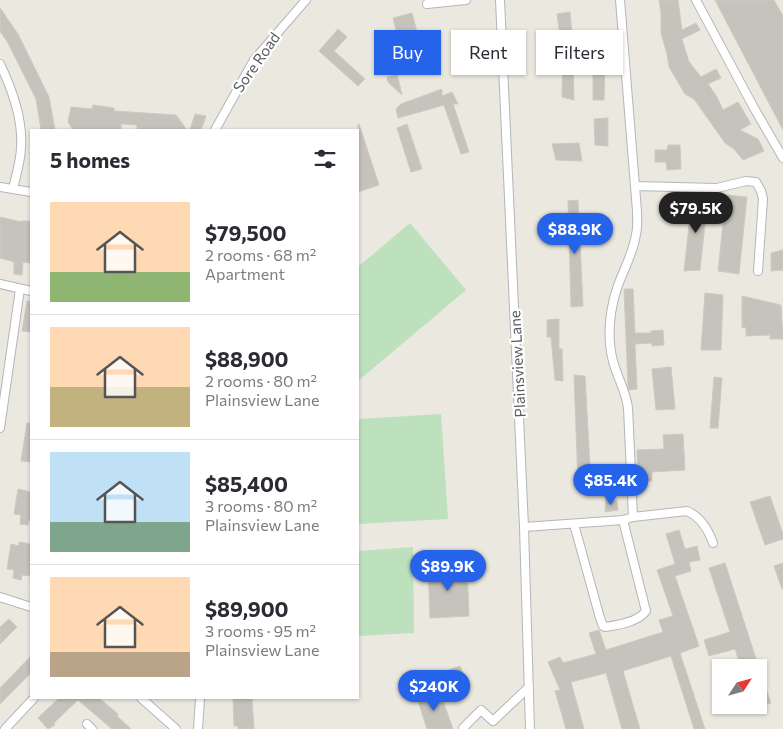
<!DOCTYPE html>
<meta charset="utf-8">
<style>
body{margin:0;font-family:Commissioner,sans-serif;background:#f2f2f3;color:#2b2b33;height:100vh;display:flex;flex-direction:column;font-size:19px;white-space:nowrap}
*{box-sizing:border-box;margin:0}
p{font-size:16px;color:#7c7c81}
.icon{flex:none;width:28px;height:28px;fill:none;stroke:currentColor;stroke-width:2;stroke-linecap:round;stroke-linejoin:round}
.map{position:relative;flex:1;overflow:hidden}
.side{position:absolute;left:30px;top:129px;width:329px;height:570px;display:flex;flex-direction:column;background:#fff;border-radius:0px;box-shadow:0 1px 4px #0004}
.side>*{flex:none}
.guide{position:absolute;left:374px;top:30px;width:334px;height:45px;display:flex;gap:10px}
.needle{width:32px;rotate:54deg}
.buttons{position:absolute;left:712px;top:659px;display:grid;gap:10px}
.buttons a{display:grid;place-items:center;width:55px;height:55px;border-radius:0px;background:#fff;box-shadow:0 1px 4px #0004;font-size:25px}
.price{position:absolute;translate:-50% -42px;padding:0 11px;border-radius:18px;background:#2563eb;color:#fff;font-size:16px;line-height:32px;filter:drop-shadow(0 1px 2px #0008)}
.price::after{content:'';position:absolute;left:50%;top:30px;width:15px;height:11px;margin-left:-8px;background:inherit;clip-path:polygon(0 0,100% 0,50% 100%)}
.price.active{background:#222;color:#fff}
ul{padding:0;list-style:none}
li{display:flex;align-items:center;gap:15px;height:125px;padding:0 20px}
li+li{border-top:1px solid #e1e1e2}
li span{display:grid;place-items:center;flex:none;width:140px;height:100px;border-radius:0px;color:#555}
li>.icon{margin-inline-start:auto}
span .icon{width:60px;height:60px;fill:#fffc;stroke-width:1}
li b{font-size:21px}
h2{display:flex;justify-content:space-between;align-items:center;height:60px;padding:0 20px;font-size:21px}
.tag{padding:0 18px;border-radius:0px;background:#fff;box-shadow:0 1px 4px #0004;font-size:18px;line-height:45px}
.tag.active{background:#2563eb;color:#fff}
.map>svg:first-child{display:block}
.green{fill:#bde1bd}
.building{fill:#c6c3bd;stroke:#cfcabf}
.lines{fill:none;stroke-linecap:round;stroke-linejoin:round}
.minor-casing{stroke:#b3b6ba;stroke-width:10}
.minor{stroke:#fff;stroke-width:8}
.labels{text-anchor:middle;dominant-baseline:central;stroke-width:4.5;stroke-linejoin:round;paint-order:stroke}
.street-label{font-size:15px;fill:#595c60;stroke:#fff}
</style>
<div class="map">
<svg width="783" height="729" viewBox="0 0 783 729">
<rect width="100%" height="100%" fill="#ebe8e0"/>
<path class="green" d="M410,223L466,290L358,381V267Z
M441,414L448,519L358,524V419Z
M413,547L414,633L358,636V551Z"/>
<path class="building" d="M659,0H678L682,30L696,23L700,30L682,39L689,62L701,77L716,69L721,78L708,84L717,97L723,110L738,102L751,124L740,130L758,139L764,151L743,160L734,149L725,143L694,99L685,94L669,67L667,54L661,33V13Z
M715,0H774L783,16V130Z
M0,8L18,34L49,97L55,130H41L36,99L8,43L0,31Z
M570,12L573,47L581,50V64H573L574,100L562,97L563,56L557,14Z
M412,13L419,39L404,43L403,38L394,40L392,33L396,30L393,18Z
M338,29L347,37L334,51L365,79L358,86L319,51Z
M605,62L604,100H593V63Z
M397,74L402,95L388,82L387,77Z
M442,89V96L452,92L458,104H453L469,152L461,154L444,105L398,118L396,109L401,104Z
M93,105L114,108V111L176,115L187,130H137V125L121,124V130H73L68,122L71,107L92,109Z
M195,114L206,116L201,130H190Z
M608,118V146L595,145L594,119Z
M359,124L379,185L358,192V125Z
M407,124L422,169L411,172L397,128Z
M579,143L582,161L556,160L552,144Z
M668,145H680L681,169L667,170L666,162H655V150H667Z
M726,195L747,197L739,274L718,271Z
M692,198H708L700,270L684,271Z
M578,200L583,306L571,307L568,201Z
M0,217L21,222V221H31V263L23,262L22,275L14,274V262L0,258Z
M783,250V270L771,271V253Z
M624,289H633L635,333H651V331L663,330L664,345L652,346V343L635,344L637,389L629,390L628,385Z
M705,293L723,295L721,350H701Z
M742,296L781,305L783,339H770V335L746,336V327L742,328Z
M27,301H31V332L22,331Z
M559,319V349H562L563,381L555,380L551,337H547V320Z
M671,367L675,409L656,410L652,369Z
M574,375L585,376L591,484L578,483Z
M714,377L722,378L718,428H710Z
M27,423H31V462L21,461Z
M683,434L685,470L652,472V481H638L637,450L664,449L663,435Z
M18,489L31,492V521L29,520L28,525L20,524L21,515L14,514Z
M770,496L783,534V539L765,545L750,502Z
M606,499L617,501L618,510L605,512Z
M679,530L685,549L697,546L700,560L689,562L691,571L675,576L699,646L680,653L705,729H694L671,656L623,671L640,729H622L606,673L571,682L584,729H566L555,691L560,690L548,662L560,657L563,663L596,654L589,633L599,630L606,650L663,632L659,620L673,616L657,570L675,564L666,534Z
M19,542L31,544V576L22,575L21,580L13,578L14,570L7,569L11,544L19,546Z
M725,563L759,668H741L735,649L709,656L704,640L730,632L709,568Z
M783,563V589H782L774,566Z
M467,566L469,616L430,618L428,567Z
M9,619L17,627L0,644V627Z
M31,656V673L0,704V688Z
M460,666L463,673L420,688L417,681Z
M759,672H760L771,703L759,707Z
M424,688L428,702L442,698L453,729H427L415,691Z
M59,698H99L118,714L117,716L131,729H112L78,700L61,716L54,723L55,725L48,729L38,718Z
M233,698H252L254,729H238V726H234Z"/>
<g class="lines">
<g class="minor-casing">
<path id="minor" d="M500,0L524,527L530,729
M620,0L637,211C637,219 638,227 636,234C633,258 617,279 613,303C609,320 608,344 613,361C617,377 626,391 628,408L633,517
M696,0L754,108L783,158
M427,4L466,0
M0,64C12,89 23,119 21,147C21,160 16,175 13,189
M215,130L254,60L306,0
M635,186L717,188L746,181L756,182L761,191L763,199L758,271
M0,187L31,192
M0,284L31,291
M0,428L20,289
M574,524L600,618L603,626L605,627C618,625 638,622 646,611L623,520
M524,527L623,520L633,517L687,511C701,517 708,529 713,543
M0,597L31,607
M141,698L176,729
M87,724L92,729
M463,728L481,710L493,721L529,687
M5,729L34,698
M198,729L200,698"/>
</g>
<use href="#minor" class="minor"/>
</g>
<g class="labels">
<g class="street-label">
<text transform="translate(256 62) rotate(-55)">Sore Road</text>
<text transform="translate(517 364) rotate(-93)">Plainsview Lane</text>
</g>
</g>
</svg>
<div class="buttons">
<a><svg class="needle" viewBox="-14 -14 28 28"><path d="M0-13l5 13h-10z" fill="#e53935"/><path d="M0 13l5-13h-10z" fill="#7c7c81"/></svg></a>
</div>
<b class="price active" style="left:696px;top:234px">$79.5K</b>
<b class="price" style="left:575px;top:255px">$88.9K</b>
<b class="price" style="left:611px;top:506px">$85.4K</b>
<b class="price" style="left:448px;top:592px">$89.9K</b>
<b class="price" style="left:434px;top:712px">$240K</b>
<div class="guide">
<a class="tag active">Buy</a>
<a class="tag">Rent</a>
<a class="tag">Filters</a>
</div>
<section class="side">
<h2>5 homes<svg class="icon" aria-label="filters" viewBox="0 0 24 24"><path d="M4 7h16M4 17h16"/><circle cx="9" cy="7" r="2"/><circle cx="15" cy="17" r="2"/></svg></h2>
<ul>
<li><span style="background:linear-gradient(#ffd9b3 70%,#8fb573 0)"><svg class="icon" aria-label="home" viewBox="0 0 24 24"><path d="M3 11l9-7 9 7M6 9v11h12V9"/></svg></span><div><b>$79,500</b><p>2 rooms · 68 m²</p><p>Apartment</p></div></li>
<li><span style="background:linear-gradient(#ffd9b3 60%,#c2b280 0)"><svg class="icon" aria-label="home" viewBox="0 0 24 24"><path d="M3 11l9-7 9 7M6 9v11h12V9"/></svg></span><div><b>$88,900</b><p>2 rooms · 80 m²</p><p>Plainsview Lane</p></div></li>
<li><span style="background:linear-gradient(#bfe0f5 70%,#7fa58c 0)"><svg class="icon" aria-label="home" viewBox="0 0 24 24"><path d="M3 11l9-7 9 7M6 9v11h12V9"/></svg></span><div><b>$85,400</b><p>3 rooms · 80 m²</p><p>Plainsview Lane</p></div></li>
<li><span style="background:linear-gradient(#ffd9b3 75%,#b9a48a 0)"><svg class="icon" aria-label="home" viewBox="0 0 24 24"><path d="M3 11l9-7 9 7M6 9v11h12V9"/></svg></span><div><b>$89,900</b><p>3 rooms · 95 m²</p><p>Plainsview Lane</p></div></li>
</ul>
</section>
</div>
